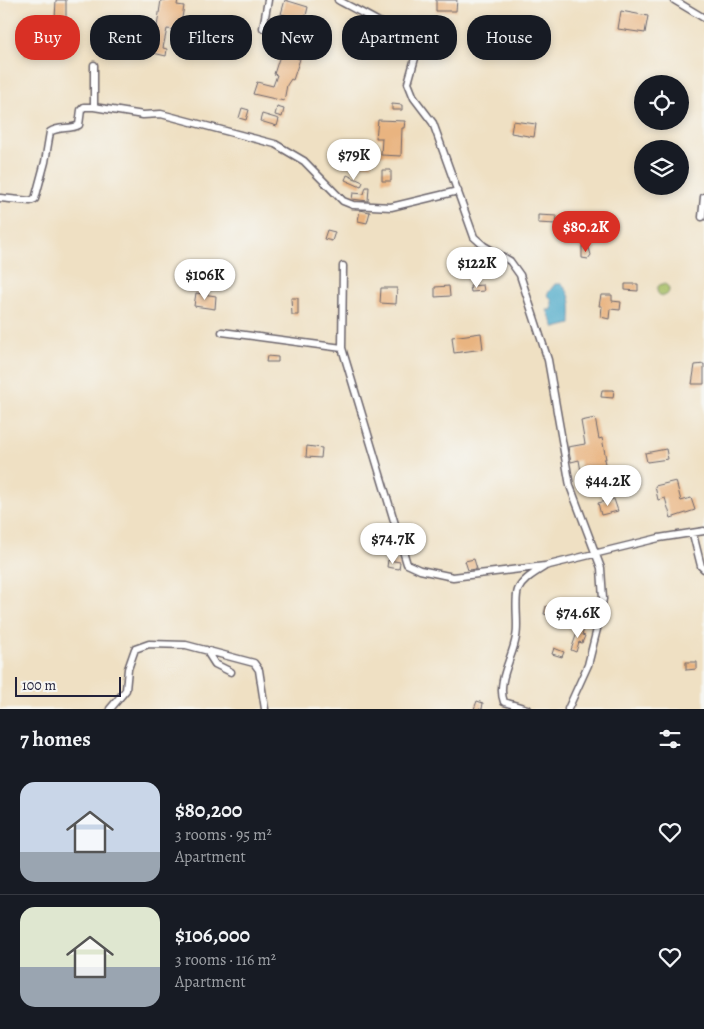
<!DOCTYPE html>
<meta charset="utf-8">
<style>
body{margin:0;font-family:Alegreya,serif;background:#20242c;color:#f1f3f6;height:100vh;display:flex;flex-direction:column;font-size:19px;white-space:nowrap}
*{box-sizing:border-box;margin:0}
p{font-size:16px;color:#9ea1a6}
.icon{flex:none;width:28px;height:28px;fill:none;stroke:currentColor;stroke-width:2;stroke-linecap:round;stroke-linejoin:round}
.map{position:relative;height:709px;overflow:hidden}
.panel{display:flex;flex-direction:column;background:#171b24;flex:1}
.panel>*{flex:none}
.top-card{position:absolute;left:15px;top:15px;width:675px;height:45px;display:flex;gap:10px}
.fabs{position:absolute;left:634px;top:75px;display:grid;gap:10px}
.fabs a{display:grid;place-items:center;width:55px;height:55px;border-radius:50%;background:#171b24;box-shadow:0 2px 8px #0003;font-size:25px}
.scale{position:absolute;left:15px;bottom:12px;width:106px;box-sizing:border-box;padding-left:5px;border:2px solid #22223b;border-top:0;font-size:14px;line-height:18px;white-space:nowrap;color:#22223b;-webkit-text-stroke:4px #f6f6f2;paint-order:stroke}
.price{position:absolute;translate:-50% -42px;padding:0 11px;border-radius:18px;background:#fff;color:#222;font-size:16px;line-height:32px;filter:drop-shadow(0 1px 2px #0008)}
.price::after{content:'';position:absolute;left:50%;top:30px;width:15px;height:11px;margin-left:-8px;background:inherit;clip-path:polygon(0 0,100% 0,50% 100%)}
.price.selected{background:#d93025;color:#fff}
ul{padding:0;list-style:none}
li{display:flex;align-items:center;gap:15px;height:125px;padding:0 20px}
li+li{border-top:1px solid #363941}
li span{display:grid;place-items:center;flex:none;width:140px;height:100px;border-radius:15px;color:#555}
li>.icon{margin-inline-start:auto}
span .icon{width:60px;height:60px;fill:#fffc;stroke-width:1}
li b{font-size:21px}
h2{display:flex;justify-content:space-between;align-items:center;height:60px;padding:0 20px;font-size:21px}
.pill{padding:0 18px;border-radius:20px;background:#171b24;box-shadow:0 2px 8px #0003;font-size:18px;line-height:45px}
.pill.selected{background:#d93025;color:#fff}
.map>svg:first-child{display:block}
.green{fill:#a6be64;stroke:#647050}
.water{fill:#49a8c8;stroke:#366582}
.building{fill:#e9b480}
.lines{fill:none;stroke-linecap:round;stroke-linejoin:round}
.street-casing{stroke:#6a646b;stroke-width:9}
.street{stroke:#fff;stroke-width:6}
</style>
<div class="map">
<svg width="704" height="709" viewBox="0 0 704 709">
<rect width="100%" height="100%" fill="#f6f6f2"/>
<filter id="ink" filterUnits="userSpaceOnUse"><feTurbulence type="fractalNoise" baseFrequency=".02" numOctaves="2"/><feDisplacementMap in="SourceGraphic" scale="10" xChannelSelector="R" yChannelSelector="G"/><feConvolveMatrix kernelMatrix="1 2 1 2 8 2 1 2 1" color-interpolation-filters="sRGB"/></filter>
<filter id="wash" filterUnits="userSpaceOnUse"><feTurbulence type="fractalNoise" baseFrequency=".0096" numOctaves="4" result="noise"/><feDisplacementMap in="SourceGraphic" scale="20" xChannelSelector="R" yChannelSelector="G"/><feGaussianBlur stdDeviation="1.12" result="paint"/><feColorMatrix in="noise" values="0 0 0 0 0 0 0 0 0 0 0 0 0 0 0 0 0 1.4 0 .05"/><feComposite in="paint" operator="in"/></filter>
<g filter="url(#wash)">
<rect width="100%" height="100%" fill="#efe0c3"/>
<path class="green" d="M657 290a6 6 0 1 1 12 0a6 6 0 1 1-12 0Z"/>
<path class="water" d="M555,284H561C574,295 571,309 571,324L555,328L547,310H552V301L547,294Z"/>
<g id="blocks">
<path class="building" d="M56,0H66V19H55Z
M161,0H178L177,5L184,6L181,24L176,23L175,30L167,29L163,48L167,49L166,56L153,53Z
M285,0L308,7L305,20L281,14Z
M436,0H457L456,11H436Z
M621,11L648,16L645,33L618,29Z
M280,37L289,39L288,46L278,44Z
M25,39L33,40L32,57L24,56Z
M283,46L299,50L297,58L300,59L293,80L291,79L287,85L284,101L253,94L257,82L273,86L277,75L274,74Z
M392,104L402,105V110H392Z
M277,107L284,109L282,117L275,115Z
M242,108L249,110L246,120L239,118Z
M262,114L279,119L277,126L260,121Z
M378,120L405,121L404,128H402L401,156L381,155L382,138H376Z
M513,121L536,124L534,137L511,133Z
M363,154L372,155L371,165L362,164Z
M382,170H391V181H382Z
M347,175L363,182L361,187L345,180Z
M366,187H369L368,201L352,199L353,193L364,194Z
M360,210L370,212L367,223L358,221Z
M538,215L557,216L556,224L538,223Z
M327,230L335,232L332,241L324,239Z
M582,246L589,248L591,255L588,259L582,258Z
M625,284H638V291L625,290Z
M483,285L484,291L471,292L470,286Z
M449,286L450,296L435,297V287Z
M381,288H397L396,304L380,303Z
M196,293L216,296L215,309L194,306Z
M601,295H612V301L621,302L620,310L610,309L609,319L601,317L602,306H599Z
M291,298H298V315H292Z
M481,333L483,349L454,353L452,337Z
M267,356L278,357V362H266Z
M704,364V384H692L695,365Z
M602,390H614L613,398L601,397Z
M595,418L599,439L602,438L606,459H604L609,482L602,484L601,480L583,483L579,460L571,462L568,447L585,444L581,421Z
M307,446L322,448L321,458L306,457Z
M666,449L668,459L647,462L645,453Z
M676,481L681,501L691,498L695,510L671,518L665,498L658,500L655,486Z
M614,499L618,511L601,515L598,503Z
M372,542L381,544L379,553L371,552Z
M474,559L477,569L468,570L465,561Z
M388,560L400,562L399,569L387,567Z
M546,606L552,608L551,616L544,614Z
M579,627L584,629L582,635L585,636L582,643L579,642L576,652L571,650Z
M554,648L564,652L562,657L552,654Z
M686,662H697V669L686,670Z
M477,701L483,703L482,709H474Z"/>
</g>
</g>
<g filter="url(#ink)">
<use href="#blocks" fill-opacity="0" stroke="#6a646b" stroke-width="1"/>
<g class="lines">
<g class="street-casing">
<path id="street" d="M338,0C353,9 414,37 417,51L408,83L414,98L433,123L474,237L484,246L510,261L520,275L548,360L570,486L601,568L603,599L597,629L588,665L568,709
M674,0L704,18
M263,28L268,0
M94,107L143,115L161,114L275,144L304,161L343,201L353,205L391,207L458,191
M0,198L30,201L35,199L45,162L50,132C59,126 70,130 79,125L81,110L84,107H94V65
M702,217L704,197
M343,266L342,348L407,564L420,570L453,577L545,566L659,538L704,531
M222,332L342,348
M693,534L701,566L704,569
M206,650L215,664L231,672
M110,709L126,690L128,669L135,649L149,644L186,645L254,663L259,670L265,709
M527,709L504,702C496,682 513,657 516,637C519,625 514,600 518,590C523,579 535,573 544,567"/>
</g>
<use href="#street" class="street"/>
</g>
</g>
</svg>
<div class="fabs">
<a><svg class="icon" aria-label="locate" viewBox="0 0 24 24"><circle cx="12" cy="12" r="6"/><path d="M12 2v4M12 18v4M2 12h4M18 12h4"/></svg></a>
<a><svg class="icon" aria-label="layers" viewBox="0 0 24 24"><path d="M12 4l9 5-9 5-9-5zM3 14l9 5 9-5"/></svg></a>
</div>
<div class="scale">100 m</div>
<b class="price" style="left:354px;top:181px">$79K</b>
<b class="price selected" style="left:586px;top:253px">$80.2K</b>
<b class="price" style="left:477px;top:289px">$122K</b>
<b class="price" style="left:205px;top:301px">$106K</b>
<b class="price" style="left:608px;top:507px">$44.2K</b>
<b class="price" style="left:393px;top:565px">$74.7K</b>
<b class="price" style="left:578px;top:639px">$74.6K</b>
<div class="top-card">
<a class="pill selected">Buy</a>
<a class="pill">Rent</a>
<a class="pill">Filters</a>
<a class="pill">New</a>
<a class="pill">Apartment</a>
<a class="pill">House</a>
</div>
</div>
<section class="panel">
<h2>7 homes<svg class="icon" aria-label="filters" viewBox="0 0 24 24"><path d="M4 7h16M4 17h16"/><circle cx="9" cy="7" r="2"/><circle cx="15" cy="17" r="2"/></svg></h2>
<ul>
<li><span style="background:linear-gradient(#c9d6e8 70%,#9aa5b1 0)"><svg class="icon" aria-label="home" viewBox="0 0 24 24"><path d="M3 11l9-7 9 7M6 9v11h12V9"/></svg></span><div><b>$80,200</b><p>3 rooms · 95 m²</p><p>Apartment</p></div><svg class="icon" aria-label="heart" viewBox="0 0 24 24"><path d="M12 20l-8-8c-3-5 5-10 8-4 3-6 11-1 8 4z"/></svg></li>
<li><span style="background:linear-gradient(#dfe7d0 60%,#9aa5b1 0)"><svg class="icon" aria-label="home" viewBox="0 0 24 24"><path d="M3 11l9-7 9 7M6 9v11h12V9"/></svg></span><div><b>$106,000</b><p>3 rooms · 116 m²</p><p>Apartment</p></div><svg class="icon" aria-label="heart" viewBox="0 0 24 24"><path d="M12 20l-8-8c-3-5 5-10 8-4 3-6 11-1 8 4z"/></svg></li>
</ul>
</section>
